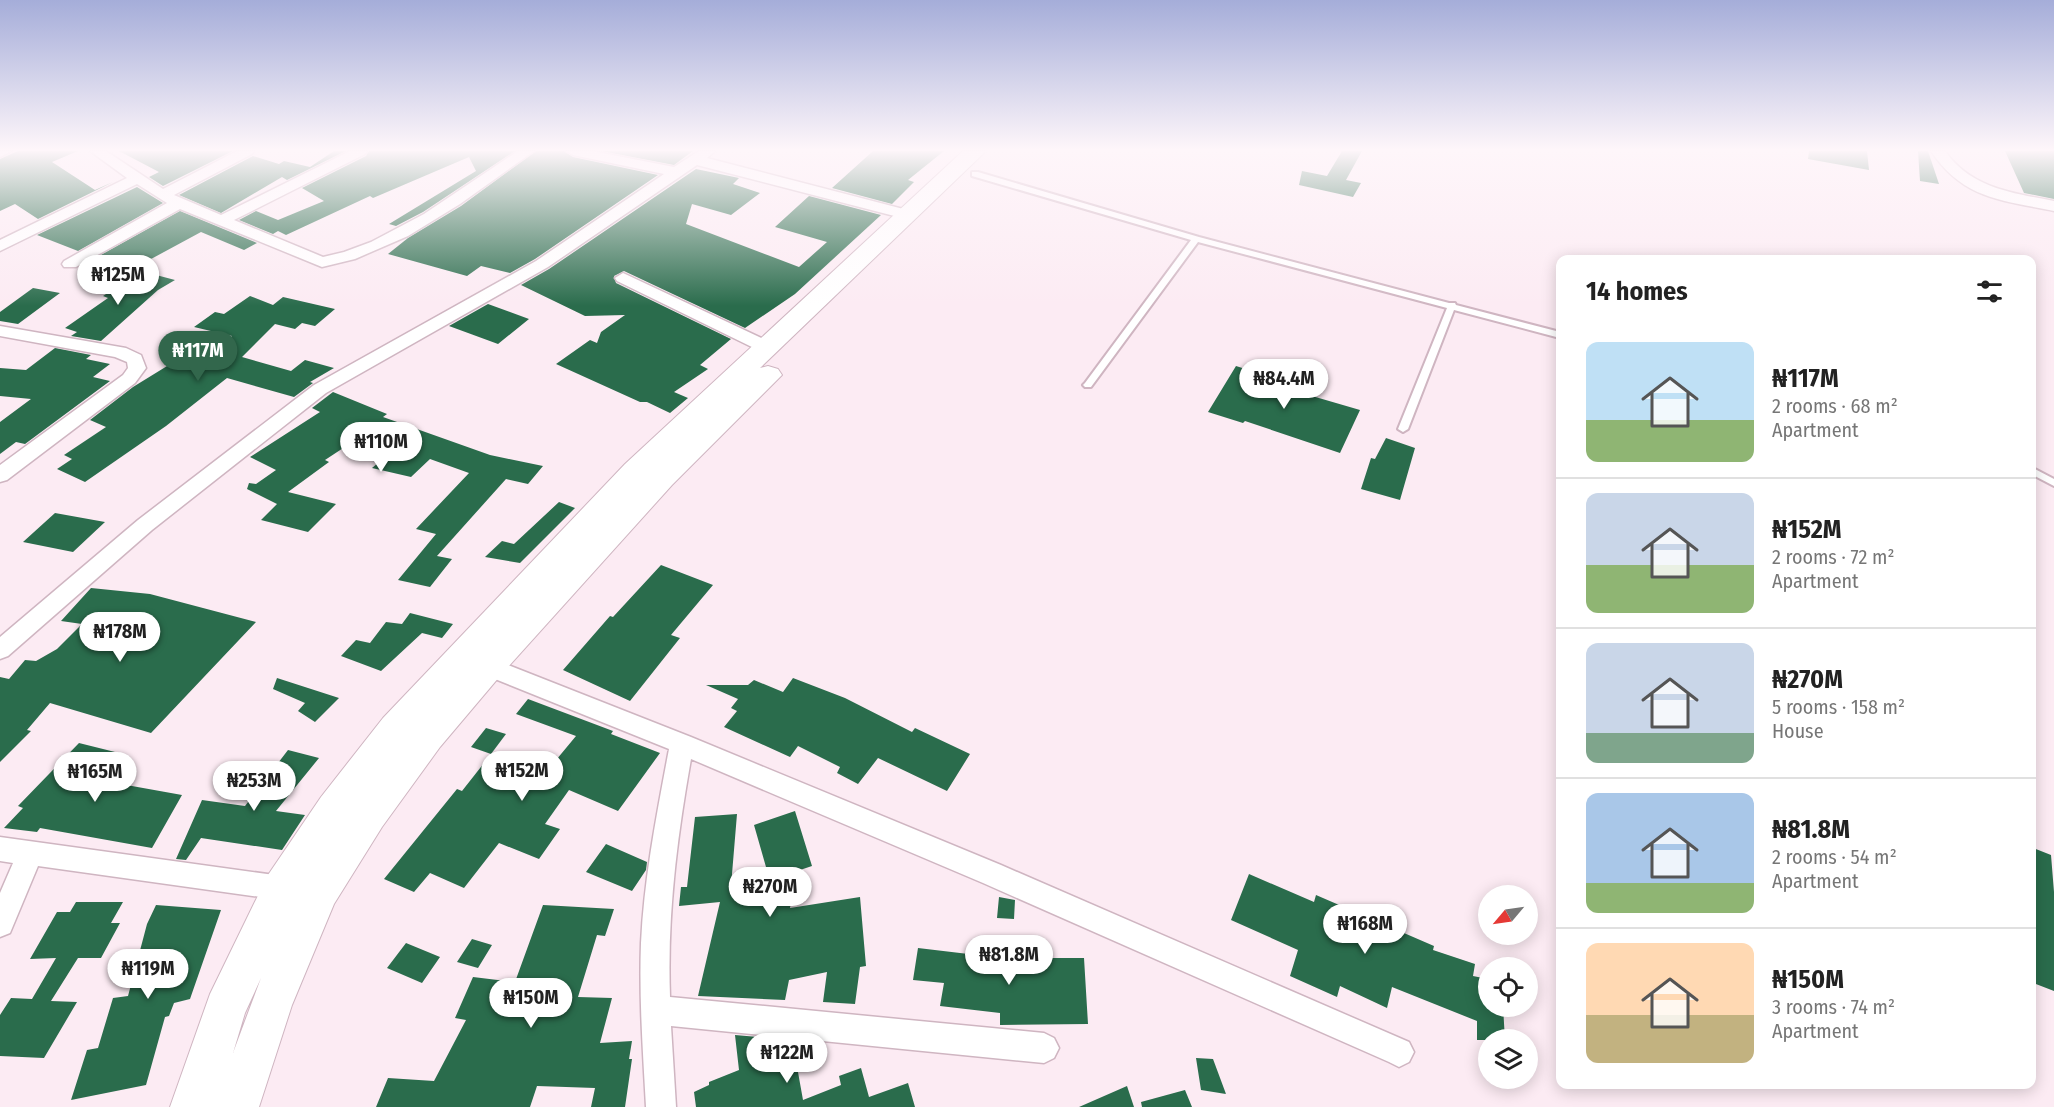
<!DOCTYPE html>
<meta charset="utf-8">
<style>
body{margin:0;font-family:"Fira Sans Condensed",sans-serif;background:#f2f2f2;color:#222;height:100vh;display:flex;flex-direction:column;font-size:22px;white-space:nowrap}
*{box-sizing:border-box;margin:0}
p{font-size:20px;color:#767676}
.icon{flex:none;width:33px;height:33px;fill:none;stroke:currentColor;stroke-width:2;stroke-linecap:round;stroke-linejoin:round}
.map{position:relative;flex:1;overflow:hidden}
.panel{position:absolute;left:1556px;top:255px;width:480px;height:834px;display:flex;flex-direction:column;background:#fff;border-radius:12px;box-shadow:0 3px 15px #0003}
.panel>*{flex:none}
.needle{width:39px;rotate:241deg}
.fabs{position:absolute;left:1478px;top:885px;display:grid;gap:12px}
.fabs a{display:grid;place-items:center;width:60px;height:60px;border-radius:50%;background:#fff;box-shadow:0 3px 15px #0003;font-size:30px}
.price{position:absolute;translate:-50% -51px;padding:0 14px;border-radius:21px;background:#fff;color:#222;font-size:20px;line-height:39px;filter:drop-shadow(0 2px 3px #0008)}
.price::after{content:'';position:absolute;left:50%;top:36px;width:18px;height:14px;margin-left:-9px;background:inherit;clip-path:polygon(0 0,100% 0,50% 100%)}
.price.active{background:#32674c;color:#fff}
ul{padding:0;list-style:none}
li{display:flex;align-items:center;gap:18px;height:150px;padding:0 30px}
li+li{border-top:2px solid #e0e0e0}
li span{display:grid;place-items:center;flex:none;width:168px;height:120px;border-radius:12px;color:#555}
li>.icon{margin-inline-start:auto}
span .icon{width:72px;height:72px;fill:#fffc;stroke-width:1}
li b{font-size:26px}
h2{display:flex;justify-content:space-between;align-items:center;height:72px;padding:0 30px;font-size:26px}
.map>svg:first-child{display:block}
.building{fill:#2a6c4c}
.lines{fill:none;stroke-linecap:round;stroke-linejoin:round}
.service-casing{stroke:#cfb5c1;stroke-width:4}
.minor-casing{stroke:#cfb5c1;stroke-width:3}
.secondary-casing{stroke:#cfb5c1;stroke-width:2}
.service{fill:#fff;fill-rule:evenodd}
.minor{fill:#fff;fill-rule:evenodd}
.secondary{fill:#fff;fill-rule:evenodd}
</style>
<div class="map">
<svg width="2054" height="1107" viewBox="0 0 2054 1107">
<rect width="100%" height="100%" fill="#fcebf3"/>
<path class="building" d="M18,151H78L52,162L95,190L113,182L38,219L15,204L0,211V159Z
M119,151H233L163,186L149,177L159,172Z
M334,151H346L287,180L282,177L221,213L179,195L253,156L279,164L284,161L310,167Z
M369,151H515L423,212L396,226L389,224L476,171L469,157L373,198L370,196L286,235L278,231L273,234L239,220L256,211L278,220L324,201L302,188L366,156Z
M536,151H564L573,157L658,175L535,259L510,273L481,266L467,276L388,254L408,238L461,206Z
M601,151H693L674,165Z
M873,151H944L908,180L914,182L892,204L832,188Z
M1342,151H1362L1346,180L1361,183L1353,197L1299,185L1302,171L1327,176Z
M1809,151H1867L1869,170L1808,159Z
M1918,151H1928L1939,184L1920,181Z
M2005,151H2054V199L2024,193Z
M696,169L739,178L733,184L760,193L731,215L692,204L686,224L799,267L827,242L775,227L809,196L881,215L795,294L745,328L624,271L614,276L616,283L731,339L700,365L708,369L674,392L688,398L670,413L647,402H640L556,364L590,340L597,343L601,332L625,315L585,316L521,285L549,269Z
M137,187L163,203L78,251L37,235Z
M180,211L257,243L244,250L201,232L127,272L99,256Z
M141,271L175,280L158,290L101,341L71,336L77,332L65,328L108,298L103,296Z
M33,288L60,293L18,324L0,321V312Z
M250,296L273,305L283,297L335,309L315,326L302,323L295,329L275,324L242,357L291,371L305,360L334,368L310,382L313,383L294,397L227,378L166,426L85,482L57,469L72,459L64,455L106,427L90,420L133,387L172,363L196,371L232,336L194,327L215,312L224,314Z
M488,304L529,319L498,344L449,326Z
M55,348L91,355L86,359L110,364L93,377L110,381L25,444L16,442L0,454V422L31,399L0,396V368L26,370Z
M1236,366L1271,377L1267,383L1360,410L1340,453L1245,421L1243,423L1208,412Z
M333,392L387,414L383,417L490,455L543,466L528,484L506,479L437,556L452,559L430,587L398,580L436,534L416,529L469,473L430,459L411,477L372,468L397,447L363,435L325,460L329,462L288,492L336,504L308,532L261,520L277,504L247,489L249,483L256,484L276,470L250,457L320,412L312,408Z
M1386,438L1415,448L1400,500L1361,489L1371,458L1375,459Z
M559,502L575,508L520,563L485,557L502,541L514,544Z
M55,513L105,522L73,552L23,542Z
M661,565L713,585L671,635L680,638L630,701L563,670L610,616L613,617Z
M91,588L150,594L256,622L151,733L50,703L27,730L31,731L0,762V677L9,679L25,660L36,661L57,649L82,624L61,621Z
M410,613L453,624L442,638L422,633L381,671L341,656L356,640L370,643L386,622L402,624Z
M277,678L339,698L315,722L298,711L305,703L273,689Z
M793,678L845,698L912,732L915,728L970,754L947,791L878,758L858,784L837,773L840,767L798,746L790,757L724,727L737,711L731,708L738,699L706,685H748L754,680L783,692Z
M528,699L613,731L611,734L660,753L618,811L569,790L545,824L560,829L539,859L499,843L464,888L430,873L414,892L384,879L457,789L462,791L488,758L542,777L576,736L516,714Z
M486,728L506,734L491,754L471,747Z
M79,743L119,753L93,779L182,795L152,848L40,828L37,832L4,828L23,808L18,806Z
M288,750L319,758L276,811L305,815L282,850L201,838L186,860L176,859L202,800L245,806Z
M795,811L812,866L797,871L790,908L860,897L866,966L860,967L855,1004L823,1002L827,972L789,980L785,1000L698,996L720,902L679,906L681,887H687L695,817L737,814L731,886L770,881L754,825Z
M606,844L647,862L646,870L632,891L586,872Z
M2031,847L2051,855L2054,892V991L2031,982Z
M1249,874L1314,902L1316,895L1434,946L1433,950L1475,964L1473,976L1488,979V1006H1503L1505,1040H1477V1021L1392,987L1387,1008L1340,986L1337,997L1290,976L1298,950L1231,920Z
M999,897L1015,900L1014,919L997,918Z
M76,902H123L111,923H120L101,958H78L51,1001L77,1002L44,1058L0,1056V1015L11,998L32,999L56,958L30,959L57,912H70Z
M156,905L221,910L190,999L174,1003L169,1016L165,1017L146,1085L71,1100L87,1050L98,1048L113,998L128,996L147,924Z
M543,905L614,909L605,936L597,935L578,997L612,998L600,1043L632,1041L629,1059H632L625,1107H591L595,1088L537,1086L530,1107H376L388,1078L434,1081L466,1020L455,1018L473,977L515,982Z
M472,939L492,945L478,968L457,962Z
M406,943L440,957L422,983L387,968Z
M918,948L1002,958H1084L1088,1024L1000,1025V1013L940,1006L944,983L913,980Z
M735,1035L780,1039L775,1068L796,1061L803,1100L841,1085L839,1076L861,1068L869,1097L908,1083L915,1107H696L694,1092L709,1085V1082L739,1070Z
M1196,1058L1213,1059L1226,1094L1201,1090Z
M1127,1086L1134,1107H1079Z
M1185,1090L1192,1107H1142L1141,1102Z"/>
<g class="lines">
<g class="service-casing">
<path id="service" d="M972,172H978L1199,237L1449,303H1455L1456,305L1560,332V338L1454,310L1408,429L1403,432L1398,429L1447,308L1198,242L1091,387H1085L1083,385L1085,383L1191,240L972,176Z
M2031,467L2054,479V486L2031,474Z"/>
</g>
<g class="minor-casing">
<path id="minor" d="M0,151H12L0,157Z
M90,151H106L163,189L237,151H254L252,154L174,195L221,215L350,151H367L365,154L234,220L323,257L344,252L371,242L424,214L518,151H534L460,204L408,236L355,259L322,267L180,209L76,267H64L62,264L64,261L167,203L137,184L0,251V240L127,178Z
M566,151H592L674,167L699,151H715L707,158L911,211L914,214L906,219L697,165L548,267L326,393L152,530L8,656L0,659V637L138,520L314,385L536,261L664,174L573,155Z
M1931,151H1945C1971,188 2012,193 2054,201V211C2001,200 1963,199 1931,151Z
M623,273L772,343L775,347L772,351H760L617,281L615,278Z
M0,326L126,348L141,355L146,368L135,383L7,480L0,482V465L123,375L128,368L127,362L115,357L0,336Z
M488,657L691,737L1001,865L1409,1042L1414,1052L1409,1062L1399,1067L1389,1062L983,883L691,759C677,838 667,916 670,997L1044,1033L1054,1038L1059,1048L1054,1058L1044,1063L671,1026L676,1107H646C643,1052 639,998 641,943C644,878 657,813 669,749L480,673L477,666L480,659Z
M0,837L282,876L291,879L295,888L291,897L282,900L38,866L10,933L0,937V893L13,863L0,861Z"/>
</g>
<g class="secondary-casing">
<path id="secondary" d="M963,151H986L760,368L768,366L778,369L782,375L672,485L500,676L440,747L382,827L334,904L292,1005L259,1107H170L210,994L268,875L321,797L383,718L625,464ZM261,978L233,1053L245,1013Z"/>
</g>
<use href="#service" class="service"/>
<use href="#minor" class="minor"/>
<use href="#secondary" class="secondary"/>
</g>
<linearGradient id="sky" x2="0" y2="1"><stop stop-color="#a5add9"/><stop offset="0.49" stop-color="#fef6fa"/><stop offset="1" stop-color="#fef6fa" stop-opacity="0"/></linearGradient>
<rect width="2054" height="306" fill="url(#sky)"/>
</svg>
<div class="fabs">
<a><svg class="needle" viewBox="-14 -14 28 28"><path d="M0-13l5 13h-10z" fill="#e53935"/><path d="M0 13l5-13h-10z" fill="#767676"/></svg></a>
<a><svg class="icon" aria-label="locate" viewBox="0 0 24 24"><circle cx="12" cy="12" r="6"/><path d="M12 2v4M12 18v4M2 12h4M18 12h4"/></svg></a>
<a><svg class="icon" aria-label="layers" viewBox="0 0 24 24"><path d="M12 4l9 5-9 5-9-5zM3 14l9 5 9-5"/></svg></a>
</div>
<b class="price" style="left:118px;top:306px">₦125M</b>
<b class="price active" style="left:198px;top:382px">₦117M</b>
<b class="price" style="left:1284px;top:410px">₦84.4M</b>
<b class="price" style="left:381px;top:473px">₦110M</b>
<b class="price" style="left:120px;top:663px">₦178M</b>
<b class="price" style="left:522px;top:802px">₦152M</b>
<b class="price" style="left:95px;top:803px">₦165M</b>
<b class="price" style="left:254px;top:812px">₦253M</b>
<b class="price" style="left:770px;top:918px">₦270M</b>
<b class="price" style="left:1365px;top:955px">₦168M</b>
<b class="price" style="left:1009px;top:986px">₦81.8M</b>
<b class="price" style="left:148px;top:1000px">₦119M</b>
<b class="price" style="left:531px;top:1029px">₦150M</b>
<b class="price" style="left:787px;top:1084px">₦122M</b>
<section class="panel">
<h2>14 homes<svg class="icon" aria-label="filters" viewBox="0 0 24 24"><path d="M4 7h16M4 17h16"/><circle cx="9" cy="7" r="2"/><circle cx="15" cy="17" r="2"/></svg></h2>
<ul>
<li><span style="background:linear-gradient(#bfe0f5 65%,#8fb573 0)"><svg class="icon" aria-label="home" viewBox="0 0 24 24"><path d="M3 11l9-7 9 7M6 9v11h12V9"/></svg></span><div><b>₦117M</b><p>2 rooms · 68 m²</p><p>Apartment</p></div></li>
<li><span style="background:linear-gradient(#c9d6e8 60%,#8fb573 0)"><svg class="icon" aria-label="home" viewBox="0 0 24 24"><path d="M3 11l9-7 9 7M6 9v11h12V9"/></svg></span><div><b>₦152M</b><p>2 rooms · 72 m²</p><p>Apartment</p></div></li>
<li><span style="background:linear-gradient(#c9d6e8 75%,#7fa58c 0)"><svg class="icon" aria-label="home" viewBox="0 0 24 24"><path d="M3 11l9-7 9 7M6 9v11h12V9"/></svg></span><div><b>₦270M</b><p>5 rooms · 158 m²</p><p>House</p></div></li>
<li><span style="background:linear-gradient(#a9c7e8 75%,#8fb573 0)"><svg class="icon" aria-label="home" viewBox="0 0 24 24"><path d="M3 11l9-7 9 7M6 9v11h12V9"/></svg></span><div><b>₦81.8M</b><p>2 rooms · 54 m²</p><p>Apartment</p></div></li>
<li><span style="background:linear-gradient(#ffd9b3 60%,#c2b280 0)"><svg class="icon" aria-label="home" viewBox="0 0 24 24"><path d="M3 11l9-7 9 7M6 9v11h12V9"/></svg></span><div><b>₦150M</b><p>3 rooms · 74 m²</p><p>Apartment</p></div></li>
</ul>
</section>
</div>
